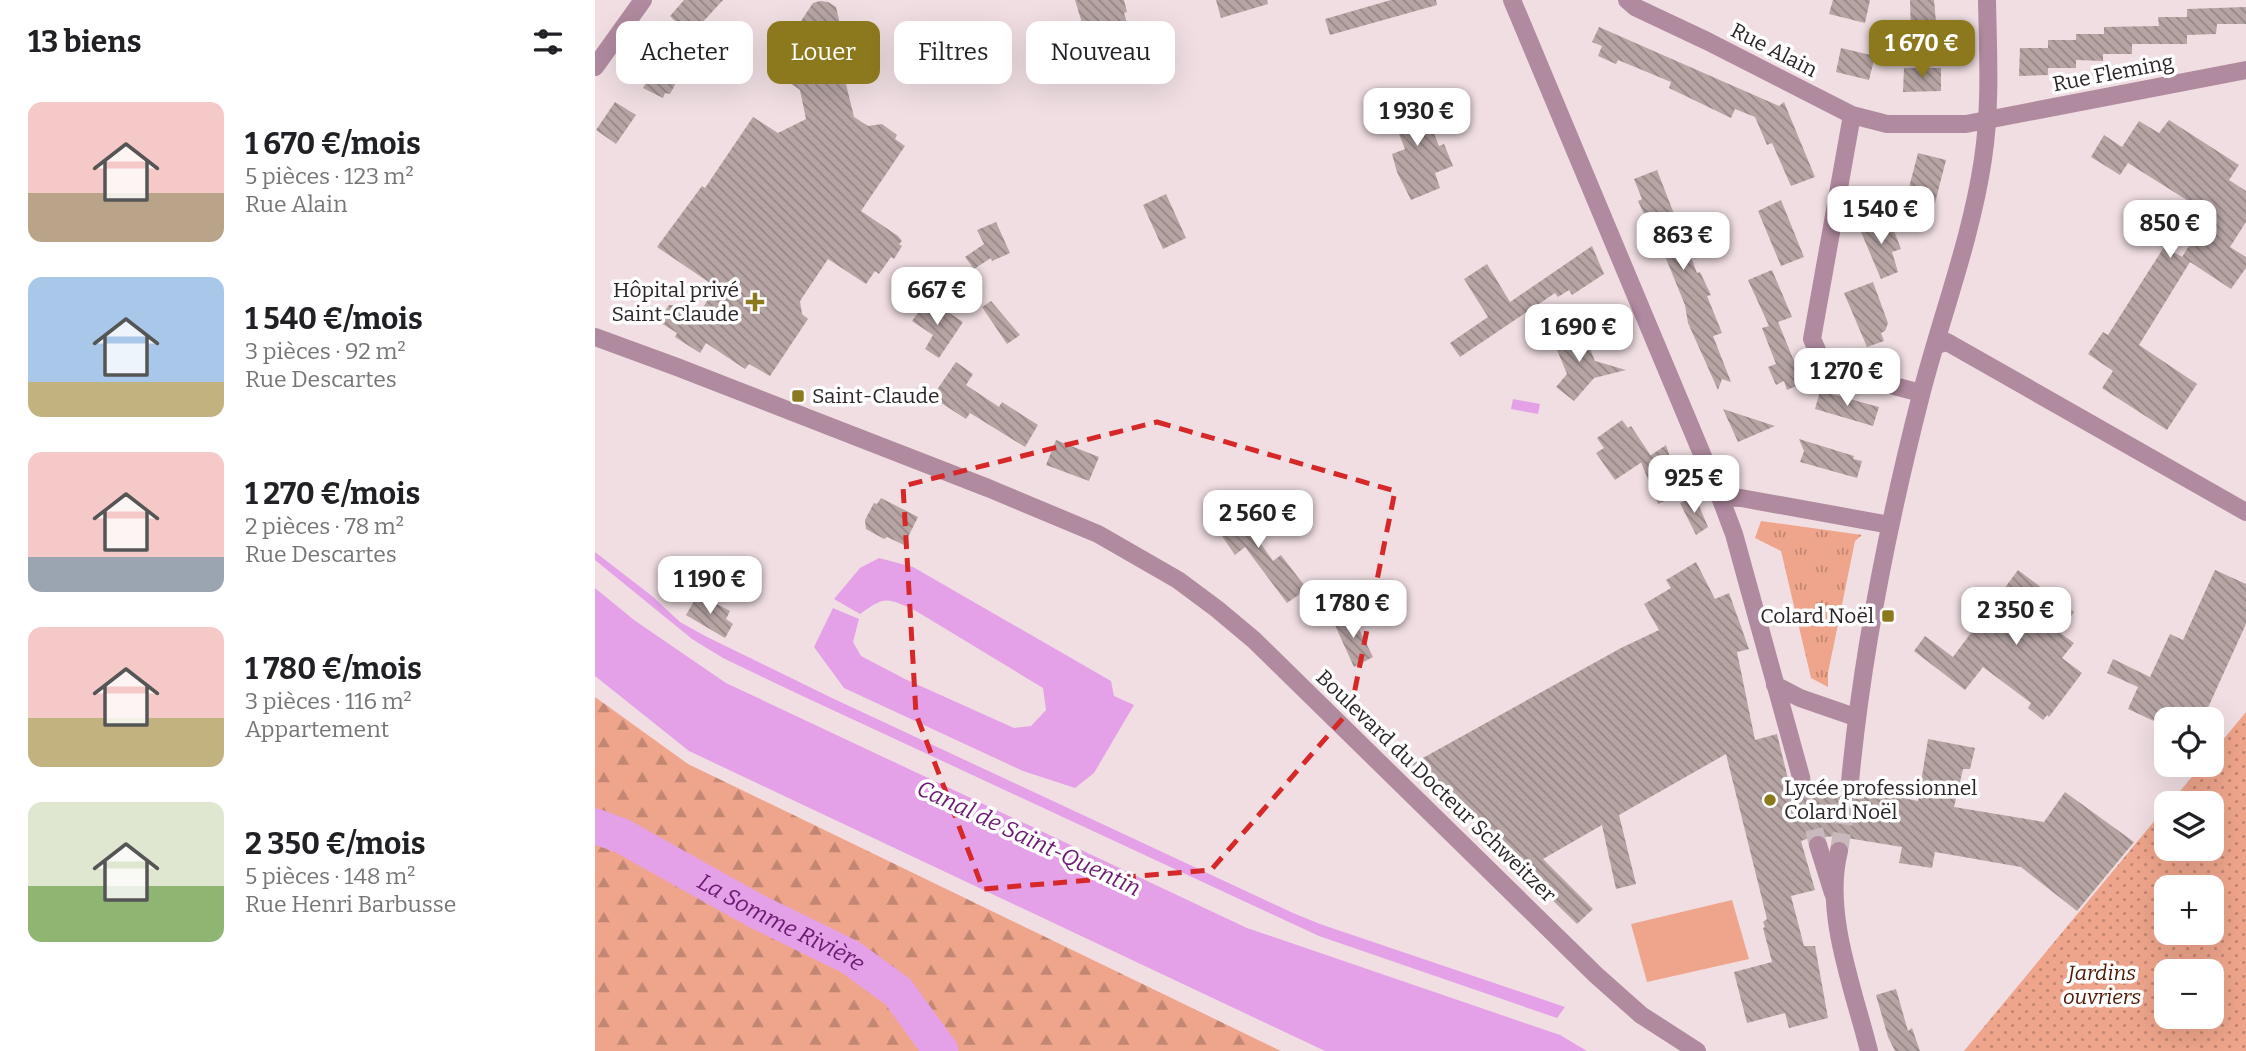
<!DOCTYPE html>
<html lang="fr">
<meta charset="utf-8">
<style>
body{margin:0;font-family:Bitter,serif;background:#f2f2f2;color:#202124;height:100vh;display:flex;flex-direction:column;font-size:26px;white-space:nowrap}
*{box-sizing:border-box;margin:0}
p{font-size:23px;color:#757577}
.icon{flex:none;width:38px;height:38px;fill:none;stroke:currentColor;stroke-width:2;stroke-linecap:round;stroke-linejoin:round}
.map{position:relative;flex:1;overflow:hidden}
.drawer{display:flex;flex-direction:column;background:#fff;width:595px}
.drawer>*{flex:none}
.hud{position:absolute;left:21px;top:21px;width:665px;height:63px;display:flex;gap:14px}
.buttons{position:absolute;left:1559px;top:707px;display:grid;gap:14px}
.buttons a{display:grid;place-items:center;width:70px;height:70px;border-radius:14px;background:#fff;box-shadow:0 7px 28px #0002;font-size:35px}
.price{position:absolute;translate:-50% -60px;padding:0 16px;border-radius:14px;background:#fff;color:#222;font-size:23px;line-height:46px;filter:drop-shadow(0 2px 4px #0008)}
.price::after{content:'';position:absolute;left:50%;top:42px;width:21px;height:16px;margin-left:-10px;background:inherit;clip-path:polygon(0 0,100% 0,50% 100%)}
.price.active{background:#8c781d;color:#fff}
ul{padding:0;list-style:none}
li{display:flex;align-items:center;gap:21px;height:175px;padding:0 28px}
li span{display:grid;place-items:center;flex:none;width:196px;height:140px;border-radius:14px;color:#555}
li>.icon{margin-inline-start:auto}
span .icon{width:84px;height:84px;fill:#fffc;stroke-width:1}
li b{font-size:30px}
h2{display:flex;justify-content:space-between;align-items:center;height:84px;padding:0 28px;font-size:30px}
.pill{padding:0 24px;border-radius:14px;background:#fff;box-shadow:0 7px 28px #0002;font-size:24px;line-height:63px}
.pill.active{background:#8c781d;color:#fff}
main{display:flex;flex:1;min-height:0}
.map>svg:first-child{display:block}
.grass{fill:url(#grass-tufts)}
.forest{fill:url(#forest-firs)}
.garden{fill:url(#garden-dots);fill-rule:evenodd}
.pitch{fill:#efa58b}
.water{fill:#e5a1e8}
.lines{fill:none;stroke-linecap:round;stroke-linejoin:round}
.river{stroke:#e5a1e8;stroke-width:35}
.building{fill:url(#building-back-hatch)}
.minor-tunnel{stroke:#c9b9bd;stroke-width:18;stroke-dasharray:18 9;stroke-linecap:butt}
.tertiary-tunnel{stroke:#c9b9bd;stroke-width:18;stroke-dasharray:18 9;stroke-linecap:butt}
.minor{stroke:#b08a9f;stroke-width:18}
.tertiary{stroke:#b08a9f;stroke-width:18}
.marked{fill:none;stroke:#d62828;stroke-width:5;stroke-dasharray:14 9;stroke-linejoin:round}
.poi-dot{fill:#8c781d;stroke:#fff;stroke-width:2.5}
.labels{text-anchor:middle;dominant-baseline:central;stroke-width:7;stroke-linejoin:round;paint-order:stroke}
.street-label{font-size:21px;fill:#2c2527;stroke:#fff}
.poi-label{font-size:21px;fill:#2c2527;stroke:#fff;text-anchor:end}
.park-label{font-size:21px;font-style:italic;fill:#4f1600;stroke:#fff}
.water-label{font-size:23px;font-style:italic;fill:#69196f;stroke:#fff}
</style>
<main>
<section class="drawer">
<h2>13 biens<svg class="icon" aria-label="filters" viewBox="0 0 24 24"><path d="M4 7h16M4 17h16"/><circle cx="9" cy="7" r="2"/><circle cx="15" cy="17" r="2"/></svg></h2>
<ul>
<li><span style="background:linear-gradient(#f6c9c9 65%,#b9a48a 0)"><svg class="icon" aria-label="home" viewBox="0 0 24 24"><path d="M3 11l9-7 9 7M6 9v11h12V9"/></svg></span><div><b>1 670 €/mois</b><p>5 pièces · 123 m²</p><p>Rue Alain</p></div></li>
<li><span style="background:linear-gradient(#a9c7e8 75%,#c2b280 0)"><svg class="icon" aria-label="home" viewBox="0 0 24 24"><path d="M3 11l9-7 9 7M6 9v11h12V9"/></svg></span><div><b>1 540 €/mois</b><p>3 pièces · 92 m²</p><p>Rue Descartes</p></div></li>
<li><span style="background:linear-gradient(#f6c9c9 75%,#9aa5b1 0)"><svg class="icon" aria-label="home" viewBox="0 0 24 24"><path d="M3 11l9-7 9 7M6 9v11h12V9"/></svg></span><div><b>1 270 €/mois</b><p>2 pièces · 78 m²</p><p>Rue Descartes</p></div></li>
<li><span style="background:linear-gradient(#f6c9c9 65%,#c2b280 0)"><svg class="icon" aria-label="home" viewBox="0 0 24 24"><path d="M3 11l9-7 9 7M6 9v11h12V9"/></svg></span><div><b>1 780 €/mois</b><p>3 pièces · 116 m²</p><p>Appartement</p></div></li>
<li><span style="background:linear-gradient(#dfe7d0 60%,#8fb573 0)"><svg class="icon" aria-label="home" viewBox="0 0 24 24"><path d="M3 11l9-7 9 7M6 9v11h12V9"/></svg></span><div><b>2 350 €/mois</b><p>5 pièces · 148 m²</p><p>Rue Henri Barbusse</p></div></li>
</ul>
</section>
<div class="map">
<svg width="1651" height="1051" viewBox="0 0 1651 1051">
<defs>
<pattern id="grass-tufts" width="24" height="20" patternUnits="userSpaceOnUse" patternTransform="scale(1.75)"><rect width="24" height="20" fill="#efa58b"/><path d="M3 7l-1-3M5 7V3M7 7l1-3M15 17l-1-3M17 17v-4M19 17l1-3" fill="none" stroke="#c28672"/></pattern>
<pattern id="forest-firs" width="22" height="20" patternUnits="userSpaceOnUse" patternTransform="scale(1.75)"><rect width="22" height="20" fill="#efa58b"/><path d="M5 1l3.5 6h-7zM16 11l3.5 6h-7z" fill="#c28672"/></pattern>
<pattern id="garden-dots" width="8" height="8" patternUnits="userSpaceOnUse" patternTransform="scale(1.75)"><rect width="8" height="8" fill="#efa58b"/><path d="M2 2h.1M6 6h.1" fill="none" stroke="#c28672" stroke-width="1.8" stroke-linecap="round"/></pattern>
<pattern id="building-back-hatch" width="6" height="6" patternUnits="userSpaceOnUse" patternTransform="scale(1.75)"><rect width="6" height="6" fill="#b7a5a4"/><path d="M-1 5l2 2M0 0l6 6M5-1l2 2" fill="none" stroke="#958686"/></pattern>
</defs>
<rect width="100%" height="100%" fill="#f0dee2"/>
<path class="grass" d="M1166,521L1267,535L1260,541L1233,673V687L1216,678L1186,551L1160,538Z"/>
<path class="forest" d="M0,697L93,764L686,1051H0Z"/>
<path class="garden" d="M1651,712V1051H1369L1571,807L1572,849H1617V803H1575L1607,765H1617V753ZM1572,887H1617V933H1572ZM1572,971H1617V1017H1572Z"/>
<path class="pitch" d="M1137,900L1154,959L1052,982L1036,924Z"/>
<path class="water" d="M918,399L945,404L943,414L916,409Z
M0,552L57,596L85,622L112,637L237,698L698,913L725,924L970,1007L962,1018L724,936L201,693L128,658L97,639L0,560Z
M284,558L318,567L516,681L519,696L539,705L499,773L480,788L428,771L249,688L219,647L238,608L264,619L258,642L266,656L310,679L419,728L436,726L451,710L448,688L321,611C292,598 291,595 265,614L239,599L265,568Z
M0,588L39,620L131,683L652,928L965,1035L992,1051H730L94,751L0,676Z"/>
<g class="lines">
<path class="river" id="s1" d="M0,826L27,836L161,911L255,957L303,992L346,1051"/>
</g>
<path class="building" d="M89,0H128L95,36L75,16Z
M480,0H529L532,12L529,13L532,23L495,35L491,22L487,23Z
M621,0H672L673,4L626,18Z
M796,0H841L842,5L735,35L730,19Z
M1238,0H1275L1270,23L1234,14Z
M1315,0H1339L1342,33L1316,34Z
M225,1L233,2L241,7L251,49L243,51L259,117L273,126L287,124L302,135L300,139L310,146L266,211L303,236L307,241L304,244L307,246L299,259L296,257L284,274L280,271L271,284L233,259L205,301L207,314L213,319L175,376L154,364L150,369L111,343L105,353L80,337L82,333L63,321L74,305H94L105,312L121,287L62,247L107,186L110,188L158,117L183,133L211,119L205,90L179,72L186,61L181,58L188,48L218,3Z
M1651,7V24H1622L1621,34L1592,35V44H1537V54H1508V61L1481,60V68H1453V75L1424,76L1425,48H1453V40H1481V34H1509V27L1564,26L1563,17H1592V9Z
M1004,27L1184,106L1189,102L1220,177L1196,186L1177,143L1172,145L1160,117L1140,109L1136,118L1074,88L1076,82L1023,60L1021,64L1003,56L1007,46L997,42Z
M1246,48L1280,56L1274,80L1241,72Z
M67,61L75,65L78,76L83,79L75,94L70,93L68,98L48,88L54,77V66Z
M1309,68H1346V91L1308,92Z
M810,92L827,104L844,146L849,144L858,166L840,173L845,188L816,200L802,172L797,154L810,149L796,114L798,98L804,93Z
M20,102L41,115L21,144L1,130Z
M1574,120L1644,165L1634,180L1651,191V222L1635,247L1651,257V268L1636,289L1595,262L1544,345L1602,384L1572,430L1507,388L1518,371L1493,354L1508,332L1513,335L1569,247L1591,259L1587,257L1614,214L1533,163L1525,175L1496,157L1509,135L1527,147L1544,121L1564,133Z
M1323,153L1351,160L1340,203L1312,195Z
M1062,170L1102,273L1105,272L1116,295L1112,296L1127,333L1118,336L1136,382L1127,379L1123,390L1093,323L1090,305L1054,217L1051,218L1043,201L1047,199L1039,179Z
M571,194L591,238L568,249L548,205Z
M1186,200L1209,257L1186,266L1163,211Z
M1282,217L1286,227L1296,223L1306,249L1297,252L1303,272L1286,279L1263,225Z
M401,222L415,253L397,261L396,258L379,269L370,257L389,244L382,230Z
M997,246L1009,274L977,295L974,290L963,297L960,293L865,357L855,343L893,317L869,279L892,264L915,302Z
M1177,270L1197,317L1183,322L1208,383L1192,390L1189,381L1181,385L1173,367L1181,364L1167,328L1174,326L1153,280Z
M1278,282L1293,323L1290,331L1286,333L1289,341L1272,347L1249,293Z
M333,299L368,322L344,358L330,349L338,335L317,321Z
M396,301L425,335L412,344L387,307Z
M986,328L1000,361L1031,370L999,378L979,401L961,387L972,374L958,340Z
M361,362L378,374L371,385L404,407L407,402L443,425L430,447L375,413L371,419L337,397Z
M1225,391L1284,407L1278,426L1220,409Z
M1128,409L1180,426L1143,442Z
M1027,420L1033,428L1036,426L1056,456L1020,480L1001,453L1009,448L1002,438Z
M1204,439L1259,456L1258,459L1267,461L1262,478L1205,462L1209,451Z
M461,440L504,457L494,481L451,465Z
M1071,445L1087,493L1063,504L1046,462Z
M1100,496L1113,527L1101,535L1085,503Z
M286,498L323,517L309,545L292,537L289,539L271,529L270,520L279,503L282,504Z
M642,501L647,509L650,506L664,525L656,530L678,561L686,555L712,589L692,603L650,547L640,555L620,526L627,522L622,514Z
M1101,562L1120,599L1134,593L1154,649L1142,652L1160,740L1182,734L1193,779L1199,786L1208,788L1216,782L1245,787L1253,793L1263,789L1323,801L1333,739L1380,748L1375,769H1368L1359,807L1449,822L1470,792L1539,842L1482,911L1426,867L1340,852L1337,868L1304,863L1307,847L1240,836L1231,837L1225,834L1206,841L1220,890L1196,896L1209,946H1220L1233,1018L1194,1028L1190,1013L1152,1023L1139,972L1177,962L1168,928L1170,927L1168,922L1172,919L1131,754L1024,815L1041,884L1021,889L1007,825L948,859L998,909L982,924L817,764L1026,648L1064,630L1049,604L1076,588L1071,580Z
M1423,570L1479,612L1464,632L1479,643L1467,658L1487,673L1454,717L1452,715L1448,720L1433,708L1436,703L1388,667L1370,690L1319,651L1330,636L1358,657Z
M1620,570L1651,584V624L1611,712L1599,707L1594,719H1572V727L1533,709L1543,687L1512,673L1518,659L1555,677L1575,634L1588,640Z
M103,594L135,611L131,619L138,624L130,638L91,615Z
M756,613L778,657L759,667L738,621Z
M1301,989L1313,1031L1317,1028L1325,1051H1300L1293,1037L1281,995Z"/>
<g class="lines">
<path class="minor-tunnel" d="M1206,777L1223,845"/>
<path class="tertiary-tunnel" d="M1244,851L1255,782"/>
<path class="minor" d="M917,0L1125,497L1139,534L1206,777
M1032,0L1040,7L1112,41L1257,115L1292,124H1371L1651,70
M0,67L48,0
M1257,115L1217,339L1225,357L1249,373L1326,393
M1341,345L1352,342L1651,512
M1125,497L1146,498L1295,525
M1180,685L1205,698L1260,717
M1223,845L1238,893"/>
<path class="tertiary" d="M0,337L82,367L393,488L503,534L583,580L622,609L659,640L1001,975L1046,1015L1102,1051
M1255,782C1267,654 1294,520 1326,395C1346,317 1376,240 1388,159C1396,106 1393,53 1392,0
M1244,851C1228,913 1259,990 1274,1051"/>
</g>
<path class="marked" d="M562,422L800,491L756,709L616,870L388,889L321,714L308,486Z"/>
<g class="poi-dot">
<path d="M156.5 291.5h7v7h7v7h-7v7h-7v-7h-7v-7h7z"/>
<rect x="196" y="389" width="14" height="14" rx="3.5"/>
<rect x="1286" y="609" width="14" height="14" rx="3.5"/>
<circle cx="1175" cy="800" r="7"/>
</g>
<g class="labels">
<g class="street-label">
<text transform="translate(1179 50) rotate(27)">Rue Alain</text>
<text transform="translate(1518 73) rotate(-11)">Rue Fleming</text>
<text transform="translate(841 786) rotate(44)">Boulevard du Docteur Schweitzer</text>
</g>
<g class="poi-label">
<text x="144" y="290">Hôpital privé<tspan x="144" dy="24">Saint-Claude</tspan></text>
<text x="217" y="396" text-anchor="start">Saint-Claude</text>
<text x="1279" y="616">Colard Noël</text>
<text x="1189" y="788" text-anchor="start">Lycée professionnel<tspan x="1189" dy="24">Colard Noël</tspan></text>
</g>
<g class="park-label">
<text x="1507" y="973">Jardins<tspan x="1507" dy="24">ouvriers</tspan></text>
</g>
<g class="water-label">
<text transform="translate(434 838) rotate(25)">Canal de Saint-Quentin</text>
<text stroke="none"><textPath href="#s1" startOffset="210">La Somme Rivière</textPath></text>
</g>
</g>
</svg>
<div class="buttons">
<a><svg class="icon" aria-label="locate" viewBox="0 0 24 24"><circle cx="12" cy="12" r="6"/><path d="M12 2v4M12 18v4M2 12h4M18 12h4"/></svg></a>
<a><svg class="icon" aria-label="layers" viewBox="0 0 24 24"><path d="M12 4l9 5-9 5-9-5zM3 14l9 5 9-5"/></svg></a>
<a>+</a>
<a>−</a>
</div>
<b class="price active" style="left:1327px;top:80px">1 670 €</b>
<b class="price" style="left:822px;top:148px">1 930 €</b>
<b class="price" style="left:1286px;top:246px">1 540 €</b>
<b class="price" style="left:1575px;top:260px">850 €</b>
<b class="price" style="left:1088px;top:272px">863 €</b>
<b class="price" style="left:342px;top:327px">667 €</b>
<b class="price" style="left:984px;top:364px">1 690 €</b>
<b class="price" style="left:1252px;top:408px">1 270 €</b>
<b class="price" style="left:1099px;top:515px">925 €</b>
<b class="price" style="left:663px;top:550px">2 560 €</b>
<b class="price" style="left:115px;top:616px">1 190 €</b>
<b class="price" style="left:758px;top:640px">1 780 €</b>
<b class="price" style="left:1421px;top:647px">2 350 €</b>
<div class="hud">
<a class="pill">Acheter</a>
<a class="pill active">Louer</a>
<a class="pill">Filtres</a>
<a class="pill">Nouveau</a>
</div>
</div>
</main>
